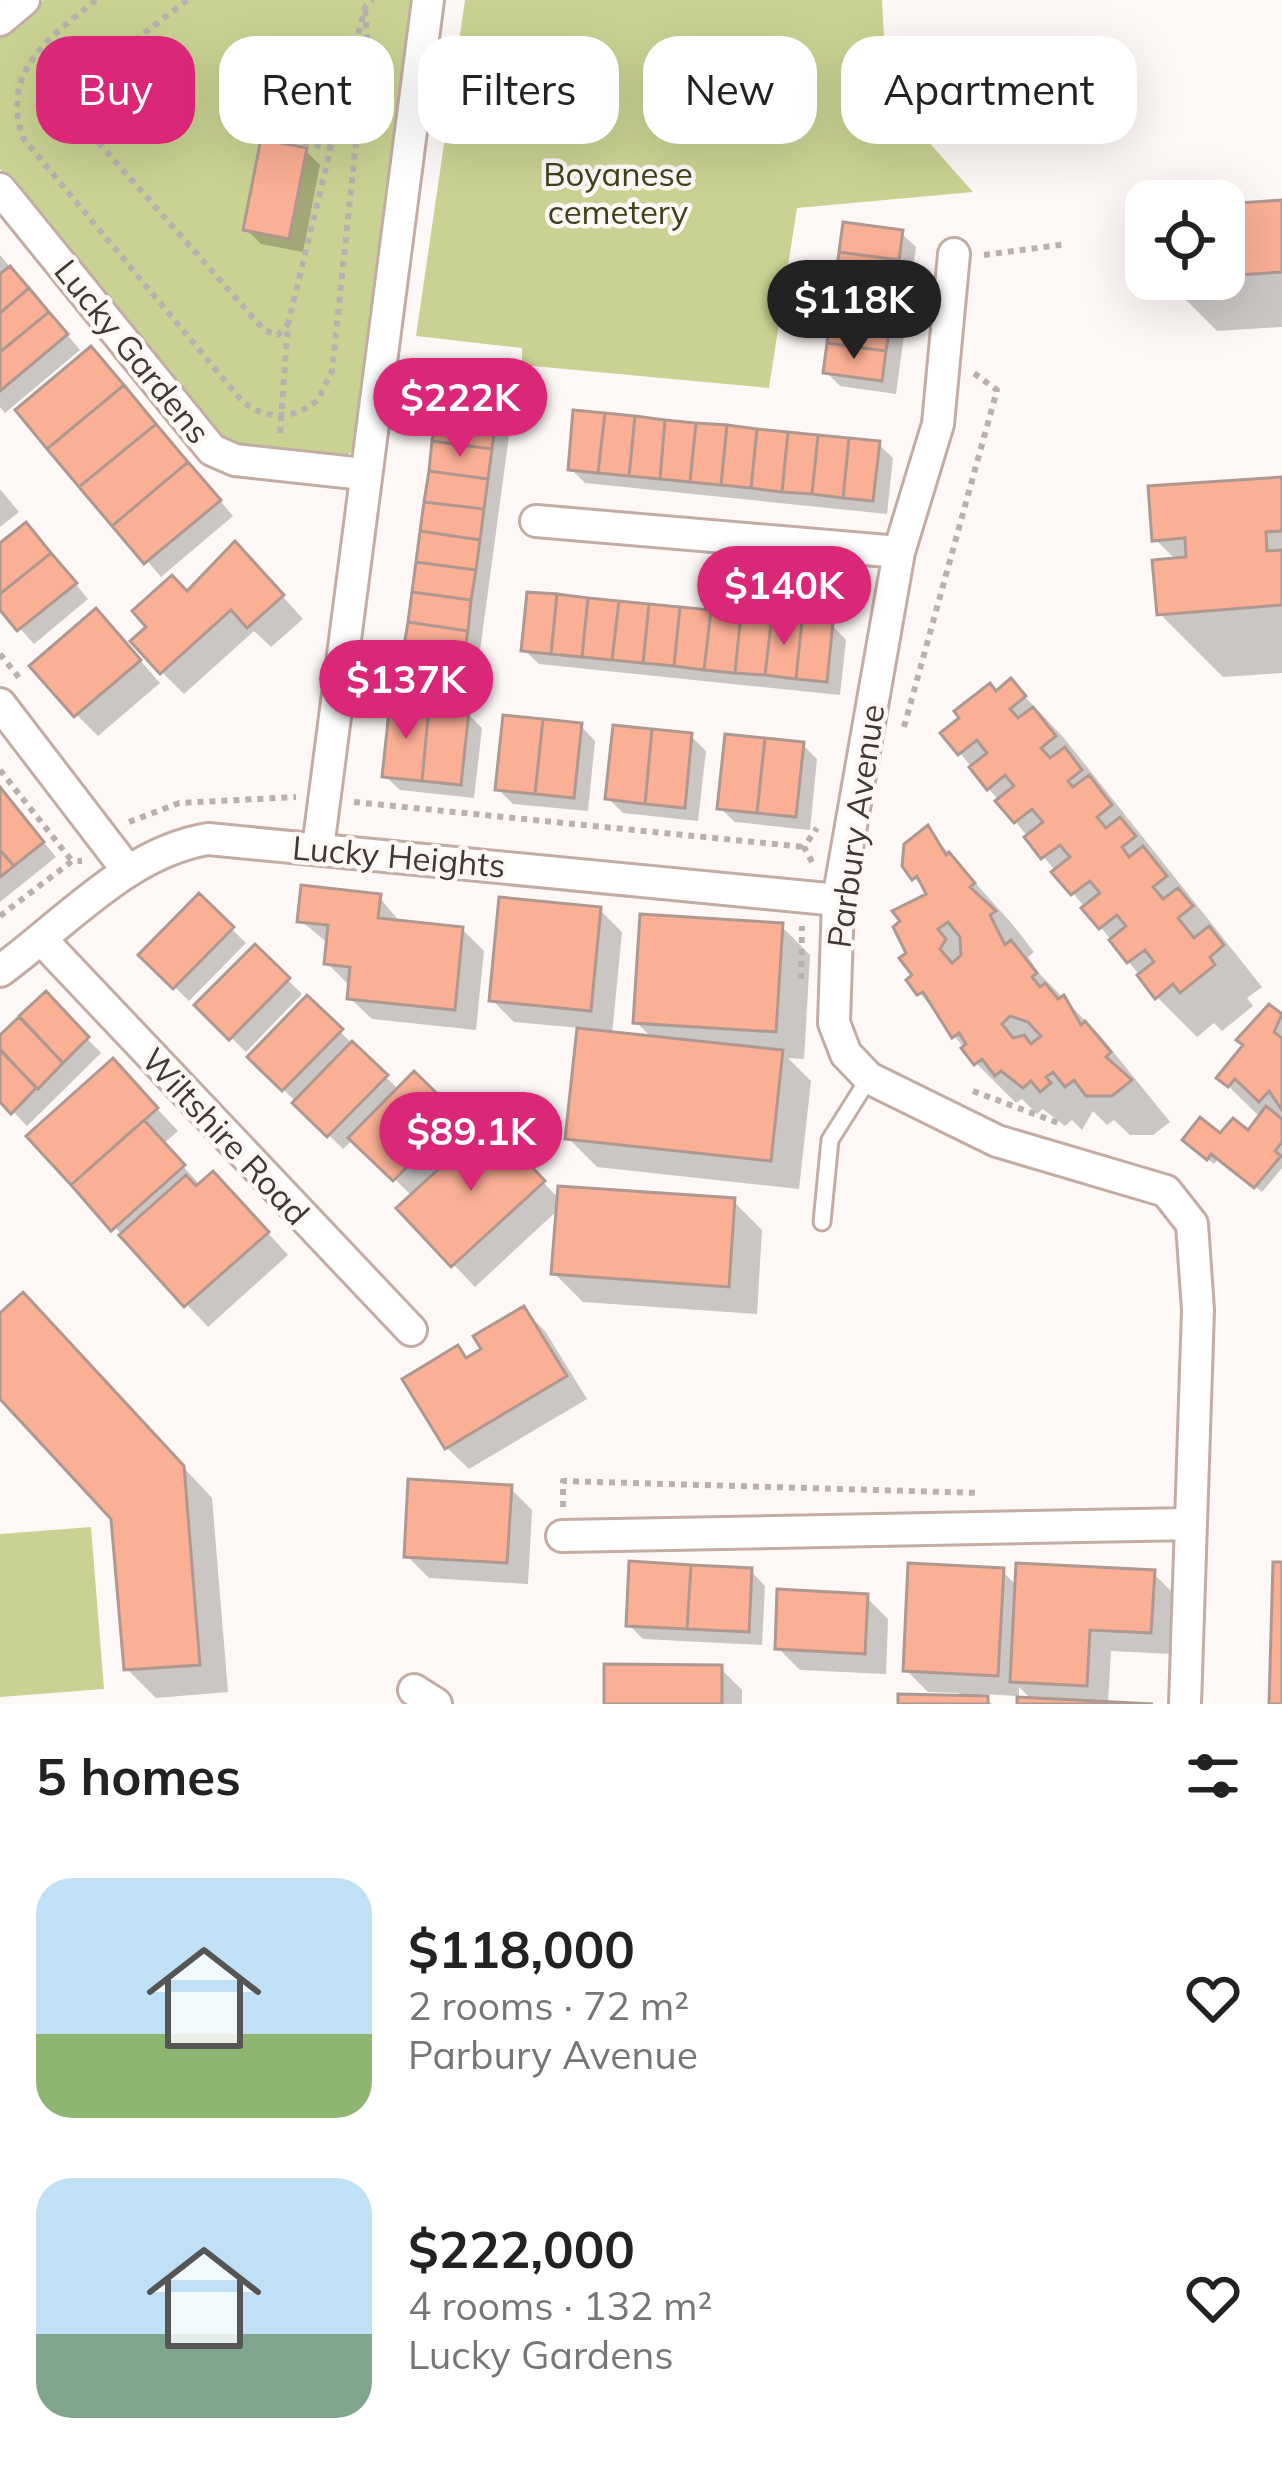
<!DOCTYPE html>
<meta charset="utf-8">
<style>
body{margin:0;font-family:Mulish,sans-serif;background:#f2f2f2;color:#222;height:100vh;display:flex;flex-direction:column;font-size:45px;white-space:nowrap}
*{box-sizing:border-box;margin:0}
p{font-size:39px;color:#767676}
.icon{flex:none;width:66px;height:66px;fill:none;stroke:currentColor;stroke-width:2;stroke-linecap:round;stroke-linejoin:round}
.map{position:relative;height:1704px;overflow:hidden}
.drawer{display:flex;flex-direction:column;background:#fff;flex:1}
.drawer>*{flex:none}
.banner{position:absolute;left:36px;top:36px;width:1212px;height:108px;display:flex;gap:24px}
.fabs{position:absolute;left:1125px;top:180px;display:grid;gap:24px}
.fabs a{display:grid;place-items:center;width:120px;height:120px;border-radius:24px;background:#fff;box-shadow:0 12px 48px #0002;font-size:60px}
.price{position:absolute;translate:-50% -102px;padding:0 27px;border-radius:42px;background:#db2777;color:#fff;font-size:39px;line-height:78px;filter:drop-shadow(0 3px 6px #0008)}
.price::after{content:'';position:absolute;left:50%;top:72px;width:36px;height:27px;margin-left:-18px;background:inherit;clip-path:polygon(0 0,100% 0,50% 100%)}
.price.active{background:#222;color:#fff}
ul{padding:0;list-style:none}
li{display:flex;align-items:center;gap:36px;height:300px;padding:0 36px}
li span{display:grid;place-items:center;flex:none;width:336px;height:240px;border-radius:36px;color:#555}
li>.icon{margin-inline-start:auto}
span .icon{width:144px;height:144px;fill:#fffc;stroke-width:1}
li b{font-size:51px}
h2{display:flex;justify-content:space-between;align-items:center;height:144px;padding:0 36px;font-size:51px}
.tag{padding:0 42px;border-radius:36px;background:#fff;box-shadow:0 12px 48px #0002;font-size:42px;line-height:108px}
.tag.active{background:#db2777;color:#fff}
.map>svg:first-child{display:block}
.green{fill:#cad293}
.shadow{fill:#0003}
.building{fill:#fbaf94;stroke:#af9890;stroke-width:3;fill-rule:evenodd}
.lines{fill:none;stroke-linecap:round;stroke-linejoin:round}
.service-casing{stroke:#c4aca3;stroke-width:21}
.minor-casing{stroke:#c4aca3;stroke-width:36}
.path{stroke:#b8b1af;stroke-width:6;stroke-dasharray:6 6;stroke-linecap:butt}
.service{stroke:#fff;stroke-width:15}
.minor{stroke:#fff;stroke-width:30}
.labels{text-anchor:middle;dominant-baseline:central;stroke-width:9;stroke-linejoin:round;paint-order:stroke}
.park-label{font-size:33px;fill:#3e4219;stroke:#fdf8f6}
.street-label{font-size:33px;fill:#413734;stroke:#fdf8f6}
</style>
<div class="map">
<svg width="1282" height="1704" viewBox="0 0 1282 1704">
<rect width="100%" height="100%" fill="#fdf8f6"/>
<path class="green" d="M44,0H414L354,450L343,458L231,445L214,433L0,169V37Z
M465,0H882L887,95L973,192L797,208L769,388L522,365V348L416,336Z
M91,1527L104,1689L0,1697V1534Z"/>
<path class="shadow" d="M305,150L320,165L303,252L261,244L246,229Z
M1282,203V327L1217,331L1165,279H1224V207Z
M901,233L916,247L896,394L840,386L826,372Z
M0,255L80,350L5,413L0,407Z
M105,365L233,516L161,577L19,411Z
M499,391L513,406L477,673L421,666L407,651Z
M878,444L893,458L887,514L585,483L571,469Z
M1282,480V673L1223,677L1160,614L1177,561L1155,539Z
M0,489L19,512L0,527Z
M40,541L88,599L34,644L0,606V547Z
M256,567L303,619L271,647L254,631L184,694L162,672L187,595Z
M832,625L846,640L840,695L539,664L524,650Z
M117,634L160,683L98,736L77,715Z
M1011,682L1064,738L1262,987L1247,998L1253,1006L1222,1031L1214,1023L1197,1037L1157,997L960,753L996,694Z
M467,713L482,728L474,798L400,790L385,776Z
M581,726L595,741L588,811L513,804L498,789Z
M691,736L706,751L698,821L623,813L608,798Z
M803,745L817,759L810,830L735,822L720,808Z
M0,790L56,857L0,902Z
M927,829L1013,925L1034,952L1028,957L1039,973L1103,1039L1170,1122L1153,1135H1130L1114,1120L1107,1125L1093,1111L1082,1130L1072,1120L1065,1126L1043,1109L1037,1114L1022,1099L1016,1103L976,1063L920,993L909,954L931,895L914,878Z
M199,897L246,943L189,1001L142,955Z
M379,897L401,923L462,929L484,951L476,1030L372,1019L350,998L349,985L327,963L329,944L301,921Z
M600,910L622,932L612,1035L653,1039L636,1022L781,926L810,955L804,1059L788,1058L811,1081L799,1189L597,1167L568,1138L580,1028L514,1022L492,1000Z
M255,948L302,994L246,1052L198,1005Z
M45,995L101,1053L27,1126L0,1098V1039Z
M307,999L399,1090L414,1075L477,1138L511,1148L560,1200L733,1201L762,1230L757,1314L583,1302L554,1273L559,1209L475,1287L400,1208L413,1197L354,1139L343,1149L251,1057Z
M1270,1008L1282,1018V1168L1262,1192L1219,1158L1214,1164L1192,1146L1248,1134L1261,1118L1220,1078Z
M134,1084L178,1131L163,1144L201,1186L235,1197L288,1255L208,1327L30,1136Z
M523,1309L545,1331L587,1399L469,1469L447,1448L457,1349L469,1360Z
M0,1317L51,1325L212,1498L228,1692L156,1698L127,1669L114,1518L0,1394Z
M510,1488L532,1510L528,1584L429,1578L407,1556Z
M751,1571L765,1586L762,1645L643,1639L629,1625Z
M1002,1571L1018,1587L1153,1573L1175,1595L1172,1654L1111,1651L1108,1704H1020L1033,1701L1019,1687V1696L982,1694L992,1704H901L959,1699V1693L928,1692L906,1670Z
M866,1597L888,1619L886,1674L800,1670L778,1648Z
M720,1668L742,1690V1704H607Z"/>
<path class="building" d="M261,139L307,148L289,239L243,230Z
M1282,200V272L1224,276V204Z
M843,222L903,230L899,260L839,252Z
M839,252L899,260L894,291L835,283Z
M10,266L29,288L0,313V274Z
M835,283L894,291L891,321L831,313Z
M29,288L49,312L0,352V313Z
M49,312L68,334L0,391V352Z
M831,313L891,321L886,351L827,343Z
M827,343L886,351L882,381L823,373Z
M91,346L124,385L47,449L15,410Z
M440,380L500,388L496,419L437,411Z
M124,385L156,424L79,487L47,449Z
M573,410L605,413L598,473L568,470Z
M437,411L496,419L492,449L432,441Z
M605,413L635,416L629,476L598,473Z
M635,416L665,420L660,479L629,476Z
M665,420L696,423L690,482L660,479Z
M696,423L727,425L721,485L690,482Z
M156,424L188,462L112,526L79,487Z
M727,425L757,429L751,488L721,485Z
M757,429L788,432L782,492L751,488Z
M788,432L818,435L812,494L782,492Z
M818,435L849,438L843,498L812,494Z
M849,438L880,441L873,501L843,498Z
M432,441L492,449L488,479L429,471Z
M188,462L221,500L144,564L112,526Z
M429,471L488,479L484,509L424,502Z
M1282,477V531L1266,532L1267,551L1282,550V605L1157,615L1152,560L1186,557L1185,538L1152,541L1148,486Z
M424,502L484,509L480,540L420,531Z
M26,522L51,553L0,594V543Z
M420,531L480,540L476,570L416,562Z
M235,541L284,595L247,628L231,610L160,674L130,641L146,627L132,611L172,575L187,591Z
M51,553L77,583L17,631L0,610V594Z
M416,562L476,570L471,600L412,592Z
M412,592L471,600L468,631L408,622Z
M527,592L557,594L551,654L521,651Z
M557,594L588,598L582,657L551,654Z
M588,598L619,601L612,660L582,657Z
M619,601L649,604L643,663L612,660Z
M649,604L680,607L674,666L643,663Z
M680,607L711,610L704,670L674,666Z
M96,608L141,660L74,717L29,666Z
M711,610L741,613L735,673L704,670Z
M741,613L772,616L765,675L735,673Z
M772,616L802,620L796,679L765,675Z
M802,620L833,622L827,682L796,679Z
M408,622L468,631L463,660L403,652Z
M1011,678L1026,696L1010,709L1018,718L1033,707L1056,736L1041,748L1050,758L1065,747L1082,770L1068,781L1073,787L1089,775L1112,805L1097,817L1106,828L1120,817L1136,836L1122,847L1129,857L1143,846L1167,876L1153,887L1163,899L1178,888L1193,906L1178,918L1194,938L1209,926L1224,945L1210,957L1215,965L1180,993L1173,984L1155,999L1137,975L1154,962L1145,950L1127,963L1109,940L1126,926L1117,915L1099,929L1081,908L1100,893L1090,881L1071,895L1051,872L1070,857L1060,845L1041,859L1024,837L1043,822L1032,809L1014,823L995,801L1014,786L1005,775L987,790L969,767L987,753L977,740L958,755L940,733L959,718L954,711L990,683L996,691Z
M390,702L429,706L422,781L382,777Z
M429,706L469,710L461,785L422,781Z
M503,715L543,719L535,794L495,790Z
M543,719L582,723L574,798L535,794Z
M613,725L652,729L645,804L605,799Z
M652,729L692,733L685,808L645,804Z
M725,734L765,738L757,813L717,809Z
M765,738L804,742L796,817L757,813Z
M0,787L44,842L14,866L0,850Z
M928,825L946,855L949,852L975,883L970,887L996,911L990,915L1005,945L1011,940L1037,973L1032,977L1040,987L1045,983L1058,999L1064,995L1081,1025L1085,1021L1111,1052L1106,1057L1132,1080L1112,1096H1086L1074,1080L1065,1087L1053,1072L1046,1077L1051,1083L1040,1092L1031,1081L1023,1088L1001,1071L995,1076L982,1059L974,1065L961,1048L966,1044L959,1033L952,1038L923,992L917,995L906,980L912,975L899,958L906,953L893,927L900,921L892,911L926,894L917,876L912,880L902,866L904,844ZM948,922L960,937L961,955L952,963L940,949L946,939L938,929ZM1010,1016L1028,1022L1041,1036L1031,1044L1024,1035L1013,1038L1002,1024Z
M0,850L14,866L0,877Z
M301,885L381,894L378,918L463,927L455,1010L347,999L350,967L324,964L328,925L297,922Z
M199,893L234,927L173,989L138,955Z
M499,897L601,907L591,1011L489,1001Z
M640,914L783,923L776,1032L633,1023Z
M255,944L290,978L229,1040L194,1005Z
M46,991L89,1037L63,1063L19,1016Z
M307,995L343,1029L282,1091L247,1057Z
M1269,1004L1282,1014L1274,1032L1282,1038V1110L1269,1091L1259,1102L1235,1079L1228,1087L1216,1078L1243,1045L1236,1040Z
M19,1017L63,1063L38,1089L0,1050V1035Z
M577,1028L783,1050L771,1161L565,1139Z
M352,1041L388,1075L327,1137L292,1103Z
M0,1049L36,1088L11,1114L0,1102Z
M113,1058L158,1108L71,1185L26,1136Z
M414,1071L459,1115L393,1181L348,1138Z
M1266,1106L1282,1119V1142L1275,1151L1281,1156L1254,1188L1211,1154L1207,1160L1182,1140L1200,1117L1220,1133L1233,1118L1248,1130Z
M144,1120L185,1165L111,1231L71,1185Z
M490,1122L545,1181L451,1267L396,1208Z
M213,1171L269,1232L184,1307L119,1235L186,1175L196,1186Z
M558,1186L735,1198L729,1287L551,1274Z
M23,1292L184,1466L200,1665L124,1670L111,1519L0,1399V1313Z
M524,1306L567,1376L445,1449L402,1379L458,1345L466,1358L481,1349L473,1336Z
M408,1479L512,1485L507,1563L404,1557Z
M629,1561L691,1565L687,1629L626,1626Z
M1273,1562H1282V1704H1269Z
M908,1563L1004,1568L998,1676L903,1671Z
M1016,1563L1155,1570L1151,1633L1090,1630L1087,1686L1010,1682Z
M691,1565L752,1568L749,1632L687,1629Z
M777,1589L868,1594L865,1654L775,1649Z
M604,1664L722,1665V1704H604Z
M898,1694L988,1696V1704H898Z
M1017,1697L1153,1704H1017Z"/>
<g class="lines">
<g class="service-casing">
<path id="service" d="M822,1222L830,1140L869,1078"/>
</g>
<g class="minor-casing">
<path id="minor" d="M0,20L24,0
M0,189L212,450L235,460L364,474
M954,254L938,424L899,552L838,900L834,1023L846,1054L869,1078L997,1141L1166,1191L1192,1224L1198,1310L1185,1704
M536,521L899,552
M0,704L128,871
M318,848L428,0
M42,940L411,1330
M0,971C65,924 127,852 208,839L838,900
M562,1536L1190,1524
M414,1690L436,1704"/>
</g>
<path class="path" d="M96,0C49,38 0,71 23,138L241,400C265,421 293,420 318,400L332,371L367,38L365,7
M187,0L83,81L75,96L76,117L264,330L278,335L288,324
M297,86L316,77L347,80
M244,132L331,148
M984,255L1067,244
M280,433L288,324L365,7L373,0
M0,654L20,679
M904,727L997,390L971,371
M0,770L72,861
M354,802L804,847
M129,822L179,803L296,797
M812,862L804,847L817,828
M0,916L72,861H82
M801,979L802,926
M973,1091L1061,1124
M563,1507V1481L980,1493"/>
<use href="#service" class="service"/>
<use href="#minor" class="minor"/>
</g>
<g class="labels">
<g class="park-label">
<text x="618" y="173">Boyanese<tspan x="618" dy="38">cemetery</tspan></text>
</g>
<g class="street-label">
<text transform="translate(133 351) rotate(51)">Lucky Gardens</text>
<text transform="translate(855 826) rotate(-82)">Parbury Avenue</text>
<text transform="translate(399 856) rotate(5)">Lucky Heights</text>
<text transform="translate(226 1136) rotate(47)">Wiltshire Road</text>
</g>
</g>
</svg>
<div class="fabs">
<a><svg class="icon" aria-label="locate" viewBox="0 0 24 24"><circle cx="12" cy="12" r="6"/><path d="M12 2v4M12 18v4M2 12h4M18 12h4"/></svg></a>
</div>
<b class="price active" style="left:854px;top:362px">$118K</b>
<b class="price" style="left:460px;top:460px">$222K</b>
<b class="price" style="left:784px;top:648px">$140K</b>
<b class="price" style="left:406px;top:742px">$137K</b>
<b class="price" style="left:471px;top:1194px">$89.1K</b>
<div class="banner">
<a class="tag active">Buy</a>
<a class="tag">Rent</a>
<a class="tag">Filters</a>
<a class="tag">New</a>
<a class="tag">Apartment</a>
</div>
</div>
<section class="drawer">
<h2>5 homes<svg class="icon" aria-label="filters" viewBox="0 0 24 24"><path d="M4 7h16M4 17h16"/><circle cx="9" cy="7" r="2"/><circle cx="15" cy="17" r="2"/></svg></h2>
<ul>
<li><span style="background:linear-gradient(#bfe0f5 65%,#8fb573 0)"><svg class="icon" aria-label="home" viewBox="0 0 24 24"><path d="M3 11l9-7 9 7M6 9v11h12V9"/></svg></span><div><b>$118,000</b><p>2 rooms · 72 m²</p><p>Parbury Avenue</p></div><svg class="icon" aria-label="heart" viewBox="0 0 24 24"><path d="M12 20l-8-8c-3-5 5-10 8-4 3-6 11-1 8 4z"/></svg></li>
<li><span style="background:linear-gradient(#bfe0f5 65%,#7fa58c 0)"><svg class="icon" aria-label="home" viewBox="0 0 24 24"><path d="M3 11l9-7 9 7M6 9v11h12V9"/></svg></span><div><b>$222,000</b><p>4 rooms · 132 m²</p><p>Lucky Gardens</p></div><svg class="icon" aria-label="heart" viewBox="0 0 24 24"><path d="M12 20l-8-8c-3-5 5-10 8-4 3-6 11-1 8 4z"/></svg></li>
</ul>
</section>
